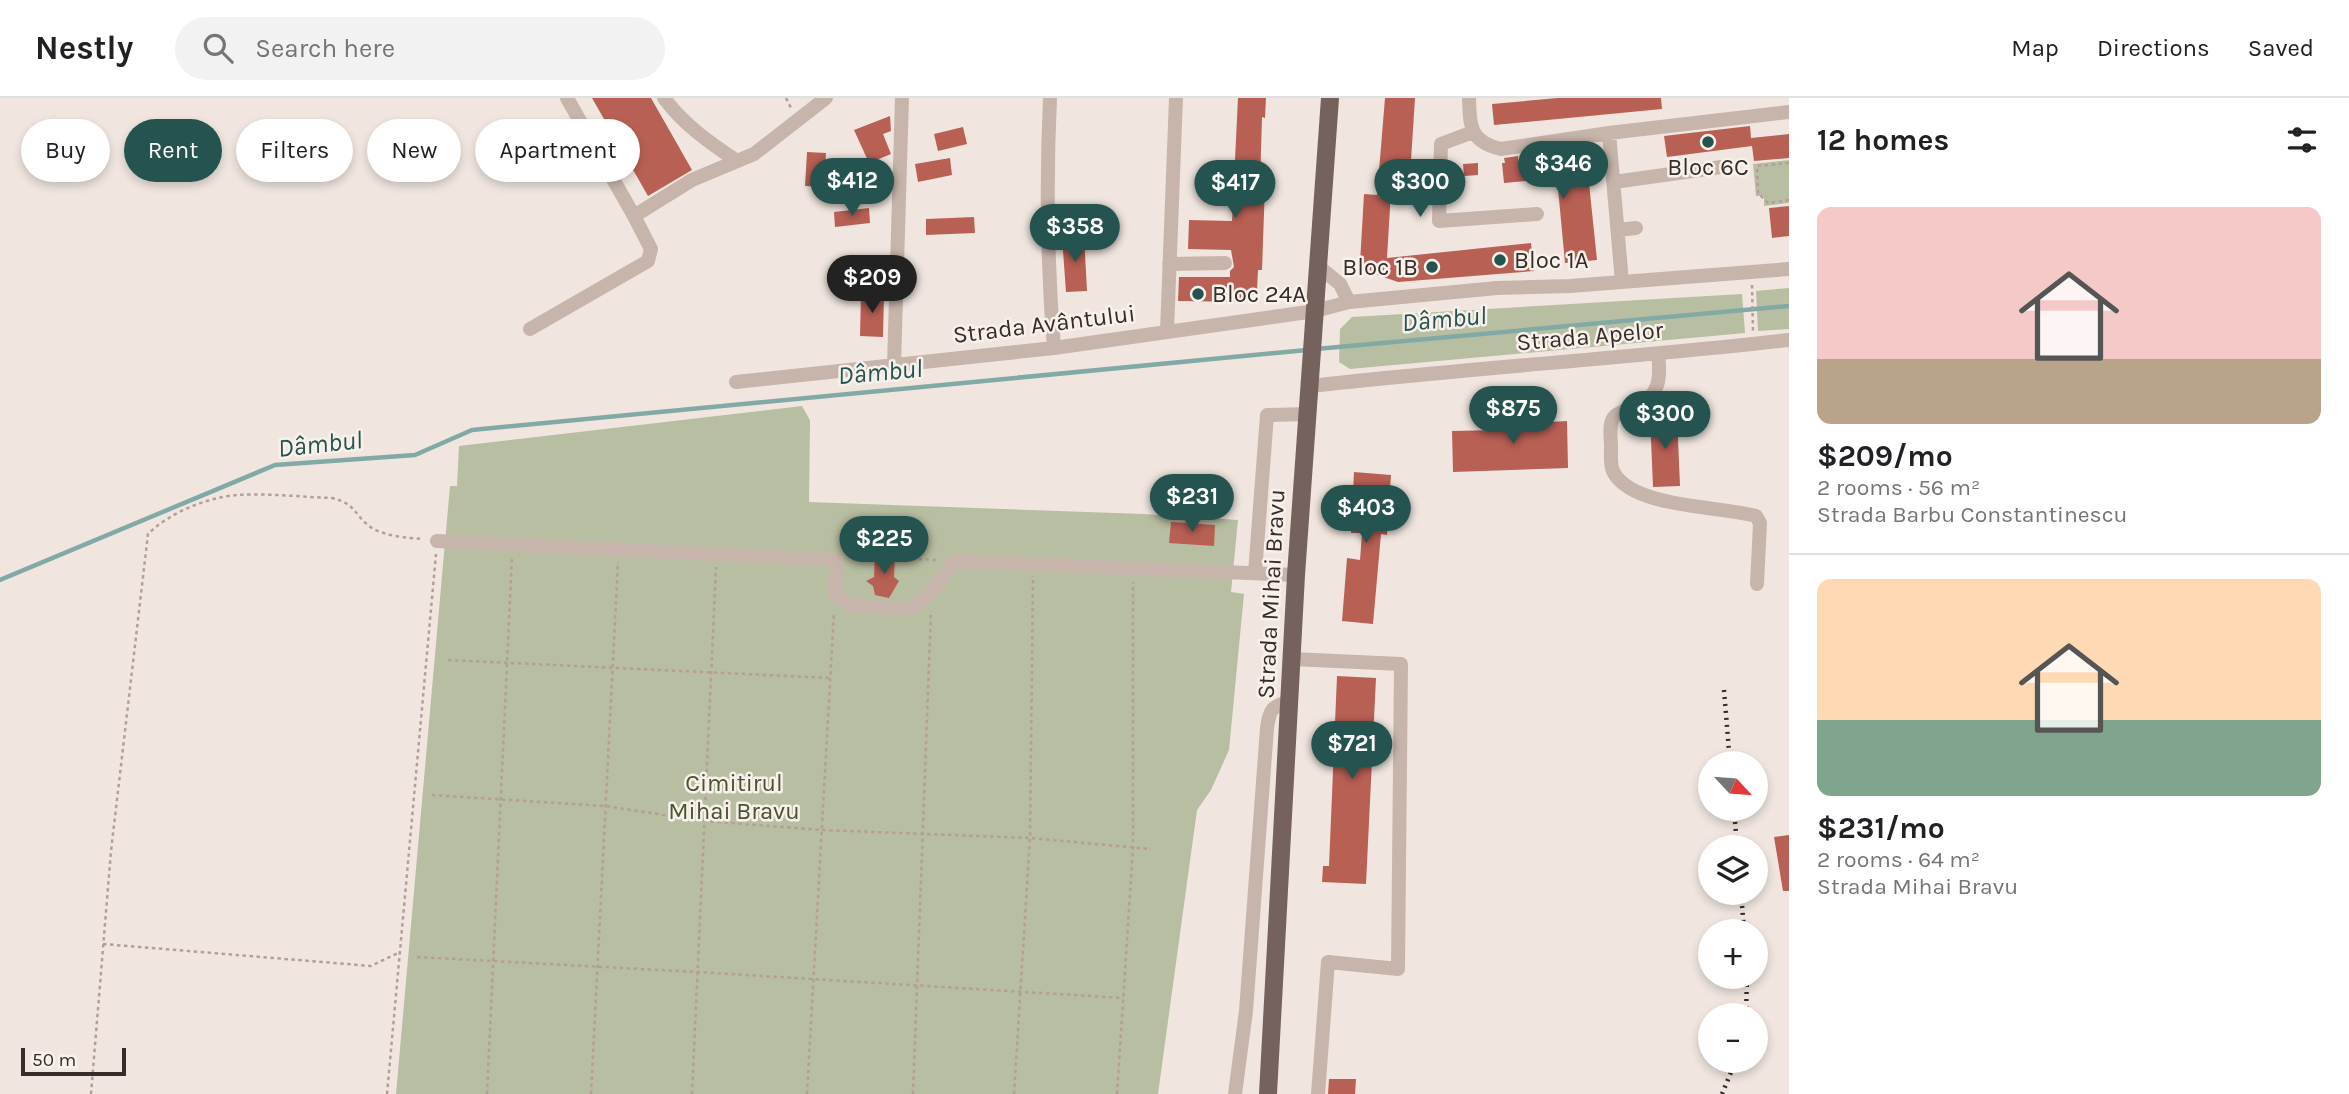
<!DOCTYPE html>
<meta charset="utf-8">
<style>
body{margin:0;font-family:Karla,sans-serif;background:#f2f2f2;color:#202124;height:100vh;display:flex;flex-direction:column;font-size:26px;white-space:nowrap}
*{box-sizing:border-box;margin:0}
p{font-size:23px;color:#757577}
.icon{flex:none;width:38px;height:38px;fill:none;stroke:currentColor;stroke-width:2;stroke-linecap:round;stroke-linejoin:round}
.map{position:relative;flex:1;overflow:hidden}
.drawer{display:flex;flex-direction:column;background:#fff;width:560px}
.drawer>*{flex:none}
.hud{position:absolute;left:21px;top:21px;width:665px;height:63px;display:flex;gap:14px}
.needle{width:46px;rotate:116deg}
.buttons{position:absolute;left:1698px;top:653px;display:grid;gap:14px}
.buttons a{display:grid;place-items:center;width:70px;height:70px;border-radius:50%;background:#fff;box-shadow:0 4px 10px #0003;font-size:35px}
.scale{position:absolute;left:21px;bottom:18px;width:105px;box-sizing:border-box;padding-left:7px;border:4px solid #362c2a;border-top:0;font-size:19px;line-height:24px;white-space:nowrap;color:#362c2a;-webkit-text-stroke:5px #f8f1eb;paint-order:stroke}
.price{position:absolute;translate:-50% -60px;padding:0 16px;border-radius:24px;background:#245350;color:#fff;font-size:23px;line-height:46px;filter:drop-shadow(0 2px 4px #0008)}
.price::after{content:'';position:absolute;left:50%;top:42px;width:21px;height:16px;margin-left:-10px;background:inherit;clip-path:polygon(0 0,100% 0,50% 100%)}
.price.current{background:#222;color:#fff}
ul{padding:0;list-style:none}
li{display:grid;align-content:center;gap:14px;height:371px;padding:0 28px}
li+li{border-top:2px solid #e0e0e0}
li span{display:grid;place-items:center;height:217px;border-radius:14px;color:#555}
li>.icon{margin-inline-start:auto}
span .icon{width:126px;height:126px;fill:#fffc;stroke-width:1}
li b{font-size:30px}
h2{display:flex;justify-content:space-between;align-items:center;height:84px;padding:0 28px;font-size:30px}
.tag{padding:0 24px;border-radius:32px;background:#fff;box-shadow:0 4px 10px #0003;font-size:24px;line-height:63px}
.tag.current{background:#245350;color:#fff}
header{display:flex;align-items:center;gap:42px;box-sizing:border-box;height:98px;padding:0 35px;background:#fff;border-bottom:2px solid #e0e0e0}
header strong{font-size:33px}
nav{display:flex;gap:38px;margin-inline-start:auto;font-size:24px}
.search{width:490px;height:63px;background:#f2f2f2;display:flex;align-items:center;gap:18px;box-sizing:border-box;padding:0 24px;border-radius:38px;color:#757577;font-size:26px}
main{display:flex;flex:1;min-height:0}
.map>svg:first-child{display:block}
.green{fill:#b8bea1}
.lines{fill:none;stroke-linecap:round;stroke-linejoin:round}
.stream{stroke:#81aaa6;stroke-width:4.5}
.building{fill:#b96055}
.path{stroke:#b39f97;stroke-width:2.5;stroke-dasharray:3.5 3.5;stroke-linecap:butt}
.minor{stroke:#c7b5ac;stroke-width:14}
.major{stroke:#76625d;stroke-width:18}
.rail{stroke:#362c2a;stroke-width:4.5;stroke-dasharray:2 5;stroke-linecap:butt}
.poi-dot{fill:#245350;stroke:#f8f1eb;stroke-width:2.5}
.labels{text-anchor:middle;dominant-baseline:central;stroke-width:5;stroke-linejoin:round;paint-order:stroke}
.poi-label{font-size:24px;fill:#362c2a;stroke:#f8f1eb;text-anchor:start}
.street-label{font-size:24px;fill:#362c2a;stroke:#f8f1eb}
.park-label{font-size:24px;fill:#4a5231;stroke:#f8f1eb}
.water-label{font-size:26px;font-style:italic;fill:#245350;stroke:#f8f1eb}
</style>
<header>
<strong>Nestly</strong>
<div class="search"><svg class="icon" aria-label="search" viewBox="0 0 24 24"><circle cx="10" cy="10" r="6"/><path d="M15 15l6 6"/></svg>Search here</div>
<nav><a>Map</a><a>Directions</a><a>Saved</a></nav>
</header>
<main>
<div class="map">
<svg width="1789" height="996" viewBox="0 0 1789 996">
<rect width="100%" height="100%" fill="#f0e6df"/>
<path class="green" d="M1789,62V105L1764,108V98H1756L1753,66Z
M1789,190V231L1758,233L1756,193Z
M1742,196L1745,235L1350,271L1339,264L1340,231L1352,219Z
M802,308L810,322L809,404L1143,416L1238,422L1231,494L1244,496L1229,652L1211,692L1197,712L1158,996H396L450,388H457L459,348Z"/>
<g class="lines">
<path class="stream" d="M1316,251L1789,208
M0,482L275,367L415,357L472,332L1307,252"/>
</g>
<path class="building" d="M592,0H651L692,72L648,98Z
M1238,0H1266L1265,20L1262,19L1260,87H1265L1262,172H1258L1257,193L1244,204L1178,203L1179,179H1230V173L1234,169L1231,152L1188,151L1189,122L1232,123Z
M1385,0H1415L1410,78L1392,77L1387,160L1531,145L1534,173L1398,184L1369,174L1360,165L1364,96L1377,97Z
M1558,0H1661L1662,11L1494,27L1492,6Z
M890,18L891,33L883,36L891,56L869,65L854,32Z
M1750,28L1751,40L1789,36V60L1754,63L1752,48L1667,59L1664,38Z
M963,29L967,46L938,53L934,36Z
M807,54L826,55L825,71L855,73L854,91L805,88Z
M1558,57L1559,69L1587,66L1597,162L1565,165L1557,80L1504,85L1502,65H1505L1504,60L1518,58V63Z
M950,60L952,77L918,84L915,66Z
M1478,65V77L1464,78L1463,66Z
M1789,108V138L1772,140L1769,110Z
M869,110L870,125L835,129L834,114Z
M974,119L975,135L926,137V121Z
M1084,137L1087,193L1066,194L1062,139Z
M861,196H884L883,239L860,238Z
M1549,317V324L1567,323L1568,370L1453,374L1452,333L1496,332L1495,319Z
M1677,317L1680,388L1653,389L1650,318Z
M1354,374L1391,377L1387,437L1381,436L1373,526L1342,523L1347,460L1360,462L1362,435H1351Z
M1171,424L1215,427L1214,448L1169,445Z
M875,456L895,457L894,479L899,483L889,500L875,497L873,488L866,483L874,479Z
M1337,578L1376,580L1366,786L1322,784L1323,768H1329Z
M1789,737V793H1783L1774,739Z
M1329,981H1356L1355,996H1328Z"/>
<g class="lines">
<path class="path" d="M786,0L791,10
M1789,65L1757,68L1758,95L1768,105L1789,102
M1752,187L1753,233
M849,454L859,447L907,451L914,461L939,462
M448,562L830,580
M432,697L605,708L704,723L822,732L1030,740L1151,751
M103,846L371,868L400,854
M417,859L697,874L1123,900
M91,996L111,753L148,436C169,415 207,399 238,397C268,395 301,399 332,400C357,406 354,418 372,430C385,438 407,440 422,441
M387,996L436,456
M487,996L512,459
M591,996L618,464
M692,996L716,469
M807,996L834,514
M913,996L931,513
M1014,996L1030,740L1033,478
M1117,996L1133,750V484"/>
<path class="minor" d="M567,0L634,118L692,82L754,56L826,0
M664,0C684,27 710,45 737,63
M1050,0C1046,85 1047,165 1054,250
M1469,0C1470,29 1470,44 1501,51L1609,35L1789,14
M1473,34L1441,46L1439,123L1537,116
M1609,35L1622,184
M1614,84L1721,69
M1618,132L1636,130
M1169,166L1225,165
M1318,168L1340,186L1349,204
M530,231L648,163L651,151L634,118
M1167,233L1176,0
M1658,256C1661,280 1660,298 1635,309C1630,311 1620,313 1615,318C1608,324 1611,340 1611,349C1611,357 1610,369 1614,375C1634,410 1721,408 1756,418L1760,425L1757,486
M894,267L902,0
M736,284L1054,250L1315,213L1349,204L1497,190L1570,188L1789,171
M1310,288C1470,270 1630,260 1789,242
M437,443L837,462L835,497L850,507L911,511L931,495L954,463L1296,477
M1255,475L1267,317L1308,316
M1292,561L1401,566L1398,871L1328,864L1318,996
M1235,996L1246,913L1267,630C1270,611 1271,609 1290,603"/>
<path class="major" d="M1268,996L1296,477L1330,0"/>
<path class="rail" d="M1724,592L1730,665
M1734,710L1737,749
M1741,794L1744,833
M1746,917L1747,878
M1722,996L1736,962"/>
</g>
<g class="poi-dot">
<circle cx="1708" cy="44" r="7"/>
<circle cx="1500" cy="162" r="7"/>
<circle cx="1432" cy="169" r="7"/>
<circle cx="1198" cy="196" r="7"/>
</g>
<g class="labels">
<g class="poi-label">
<text x="1708" y="69" text-anchor="middle">Bloc 6C</text>
<text x="1514" y="162">Bloc 1A</text>
<text x="1418" y="169" text-anchor="end">Bloc 1B</text>
<text x="1212" y="196">Bloc 24A</text>
</g>
<g class="street-label">
<text transform="translate(1044 226) rotate(-7)">Strada Avântului</text>
<text transform="translate(1590 238) rotate(-5)">Strada Apelor</text>
<text transform="translate(1271 496) rotate(-87)">Strada Mihai Bravu</text>
</g>
<g class="park-label">
<text x="734" y="685">Cimitirul<tspan x="734" dy="28">Mihai Bravu</tspan></text>
</g>
<g class="water-label">
<text transform="translate(1444 221) rotate(-5)">Dâmbul</text>
<text transform="translate(880 274) rotate(-5)">Dâmbul</text>
<text transform="translate(320 346) rotate(-6)">Dâmbul</text>
</g>
</g>
</svg>
<div class="buttons">
<a><svg class="needle" viewBox="-14 -14 28 28"><path d="M0-13l5 13h-10z" fill="#e53935"/><path d="M0 13l5-13h-10z" fill="#757577"/></svg></a>
<a><svg class="icon" aria-label="layers" viewBox="0 0 24 24"><path d="M12 4l9 5-9 5-9-5zM3 14l9 5 9-5"/></svg></a>
<a>+</a>
<a>−</a>
</div>
<div class="scale">50 m</div>
<b class="price" style="left:1563px;top:103px">$346</b>
<b class="price" style="left:852px;top:120px">$412</b>
<b class="price" style="left:1420px;top:121px">$300</b>
<b class="price" style="left:1235px;top:122px">$417</b>
<b class="price" style="left:1075px;top:166px">$358</b>
<b class="price current" style="left:872px;top:217px">$209</b>
<b class="price" style="left:1513px;top:348px">$875</b>
<b class="price" style="left:1665px;top:353px">$300</b>
<b class="price" style="left:1192px;top:436px">$231</b>
<b class="price" style="left:1366px;top:447px">$403</b>
<b class="price" style="left:884px;top:478px">$225</b>
<b class="price" style="left:1352px;top:683px">$721</b>
<div class="hud">
<a class="tag">Buy</a>
<a class="tag current">Rent</a>
<a class="tag">Filters</a>
<a class="tag">New</a>
<a class="tag">Apartment</a>
</div>
</div>
<section class="drawer">
<h2>12 homes<svg class="icon" aria-label="filters" viewBox="0 0 24 24"><path d="M4 7h16M4 17h16"/><circle cx="9" cy="7" r="2"/><circle cx="15" cy="17" r="2"/></svg></h2>
<ul>
<li><span style="background:linear-gradient(#f6c9c9 70%,#b9a48a 0)"><svg class="icon" aria-label="home" viewBox="0 0 24 24"><path d="M3 11l9-7 9 7M6 9v11h12V9"/></svg></span><div><b>$209/mo</b><p>2 rooms · 56 m²</p><p>Strada Barbu Constantinescu</p></div></li>
<li><span style="background:linear-gradient(#ffd9b3 65%,#7fa58c 0)"><svg class="icon" aria-label="home" viewBox="0 0 24 24"><path d="M3 11l9-7 9 7M6 9v11h12V9"/></svg></span><div><b>$231/mo</b><p>2 rooms · 64 m²</p><p>Strada Mihai Bravu</p></div></li>
</ul>
</section>
</main>
